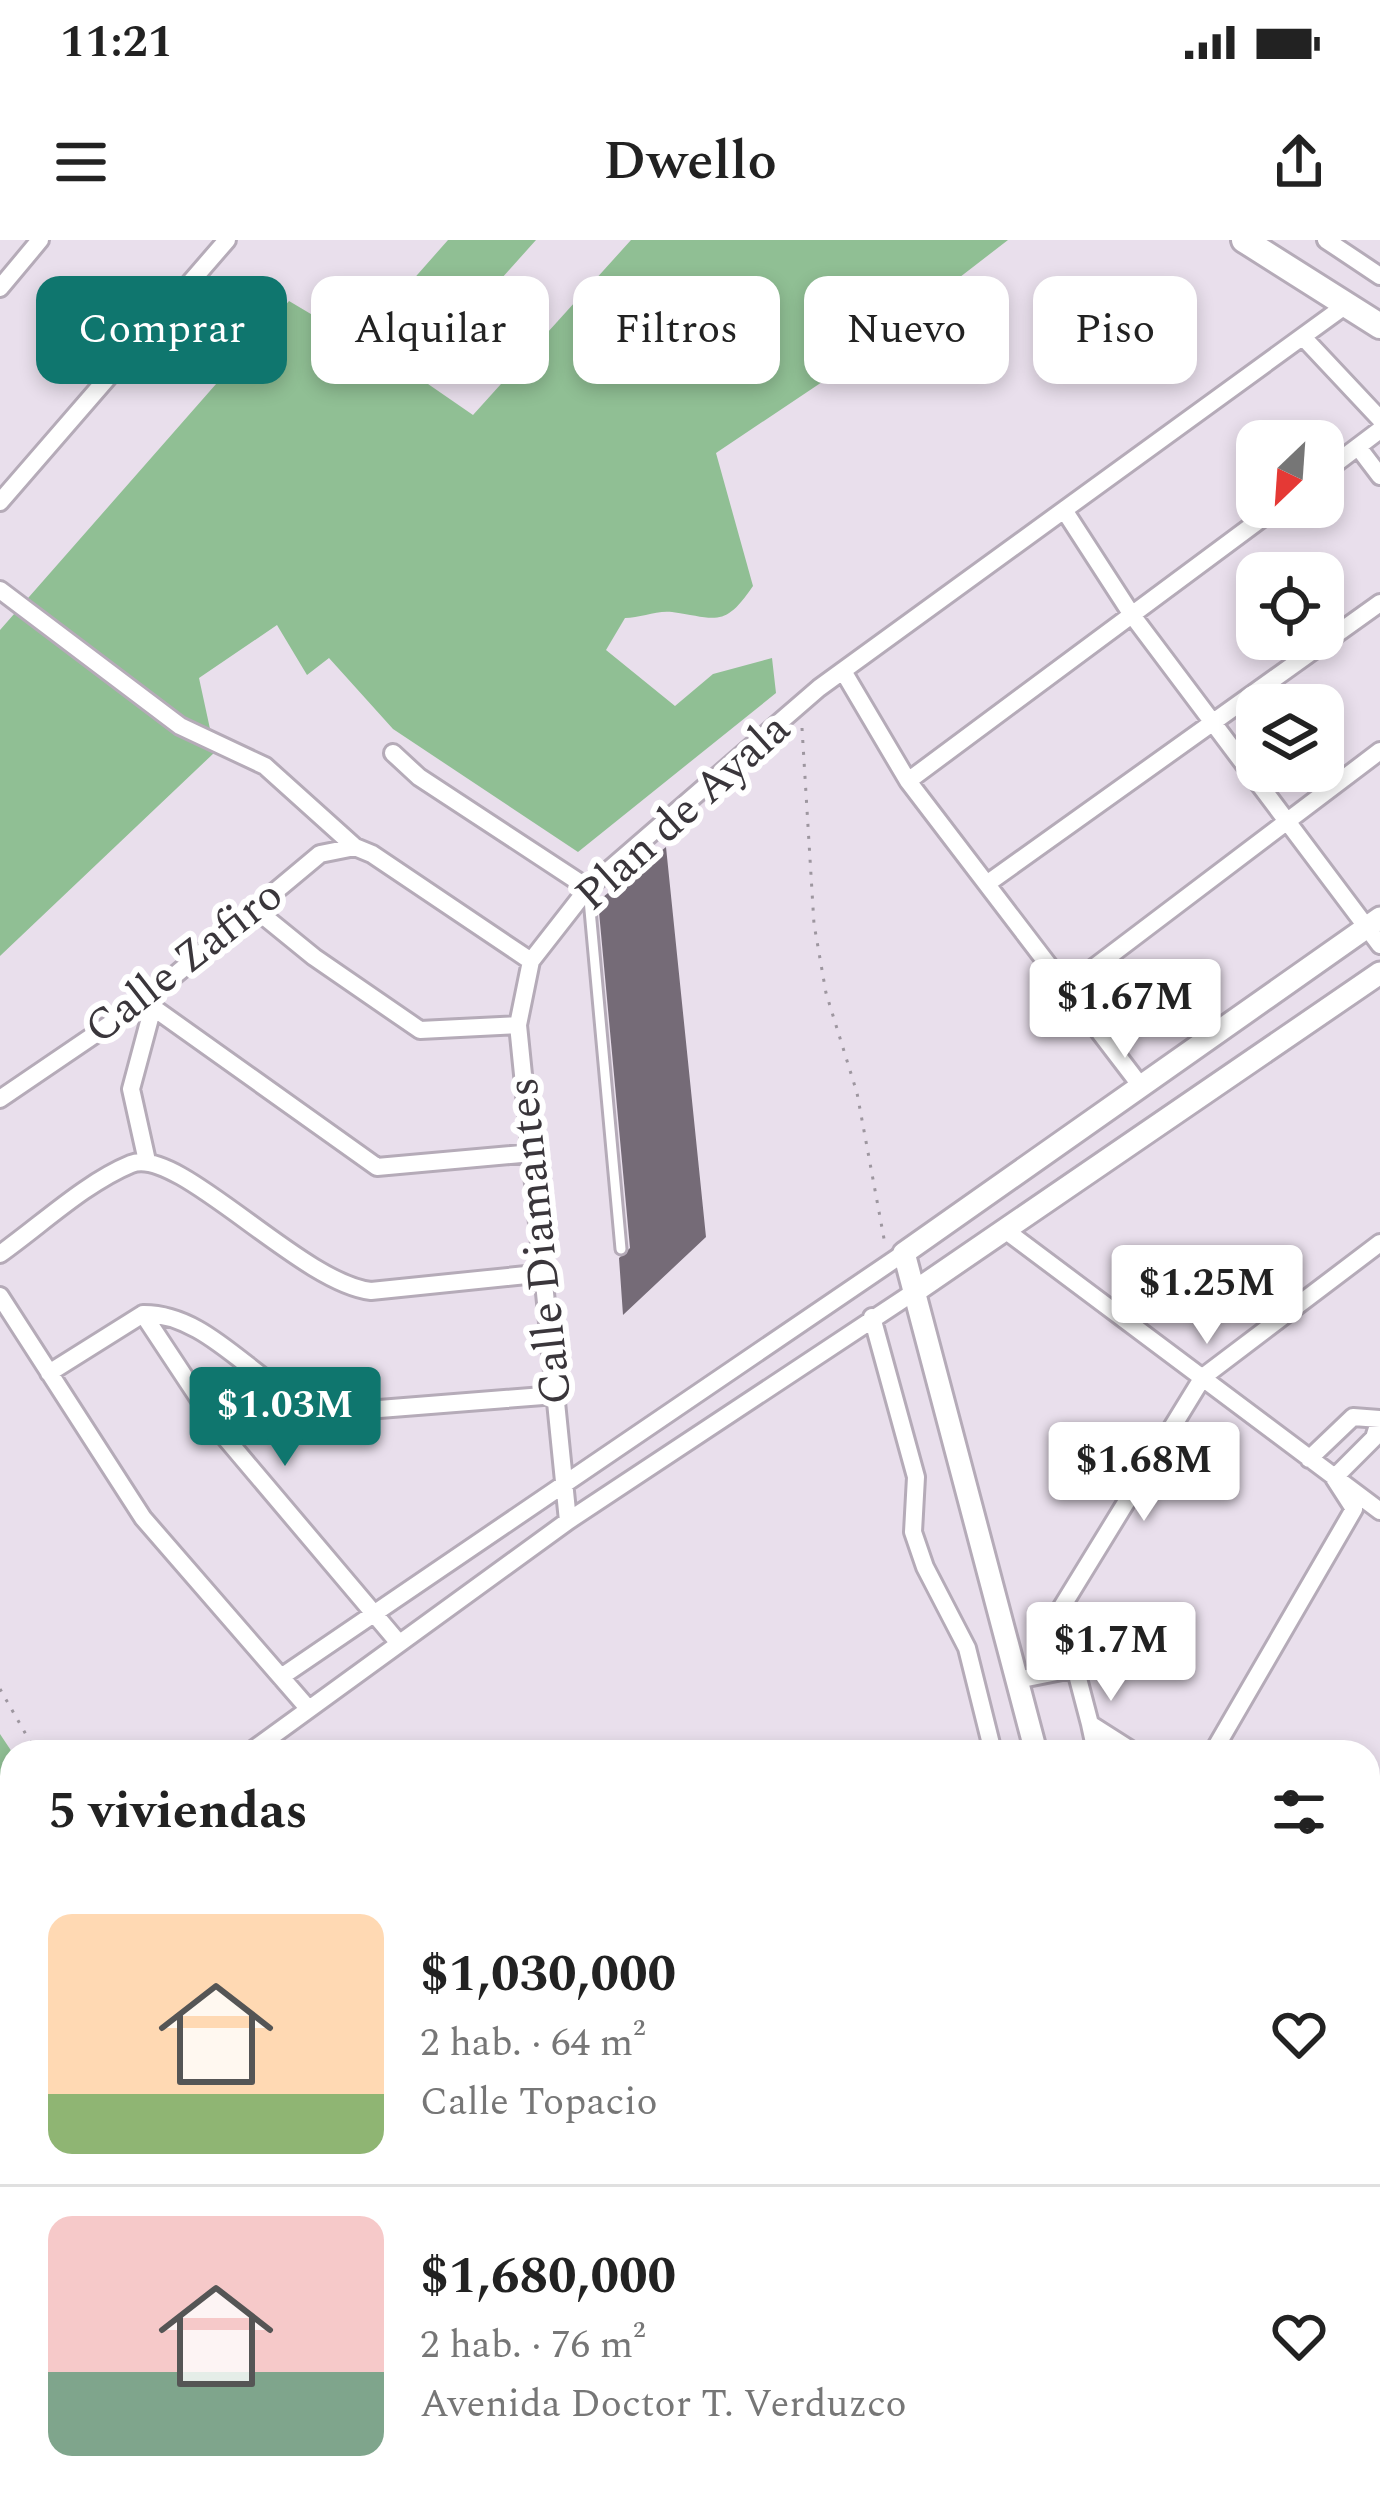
<!DOCTYPE html>
<html lang="es">
<meta charset="utf-8">
<style>
body{margin:0;font-family:Spectral,serif;background:#f6f6f6;color:#222;height:100vh;display:flex;flex-direction:column;font-size:45px;white-space:nowrap}
*{box-sizing:border-box;margin:0}
p{font-size:39px;color:#767676}
.icon{flex:none;width:66px;height:66px;fill:none;stroke:currentColor;stroke-width:2;stroke-linecap:round;stroke-linejoin:round}
.map{position:relative;flex:1;overflow:hidden}
.sheet{position:absolute;left:0px;top:1500px;width:1380px;height:771px;display:flex;flex-direction:column;background:#fff;border-radius:36px 36px 0 0;box-shadow:0 6px 18px #0003}
.sheet>*{flex:none}
.hud{position:absolute;left:36px;top:36px;width:1308px;height:108px;display:flex;gap:24px}
.needle{width:78px;rotate:205deg}
.controls{position:absolute;left:1236px;top:180px;display:grid;gap:24px}
.controls a{display:grid;place-items:center;width:108px;height:108px;border-radius:24px;background:#fff;box-shadow:0 6px 18px #0003;font-size:60px}
.price{position:absolute;translate:-50% -102px;padding:0 27px;border-radius:12px;background:#fff;color:#222;font-size:39px;line-height:78px;filter:drop-shadow(0 3px 6px #0008)}
.price::after{content:'';position:absolute;left:50%;top:72px;width:36px;height:27px;margin-left:-18px;background:inherit;clip-path:polygon(0 0,100% 0,50% 100%)}
.price.on{background:#0f766e;color:#fff}
ul{padding:0;list-style:none}
li{display:flex;align-items:center;gap:36px;height:300px;padding:0 48px}
li+li{border-top:3px solid #e0e0e0}
li span{display:grid;place-items:center;flex:none;width:336px;height:240px;border-radius:24px;color:#555}
li>.icon{margin-inline-start:auto}
span .icon{width:144px;height:144px;fill:#fffc;stroke-width:1}
li b{font-size:51px}
h2{display:flex;justify-content:space-between;align-items:center;height:144px;padding:0 48px;font-size:51px}
.pill{padding:0 42px;border-radius:24px;background:#fff;box-shadow:0 6px 18px #0003;font-size:42px;line-height:108px}
.pill.on{background:#0f766e;color:#fff}
.status{display:flex;justify-content:space-between;align-items:center;height:84px;padding:0 60px;background:#fff;direction:ltr}
.status svg{height:33px;fill:currentColor}
header{display:flex;justify-content:space-between;align-items:center;height:156px;padding:0 48px;background:#fff;font-size:54px;font-weight:600}
.map>svg:first-child{display:block}
.forest{fill:#90bf94}
.building{fill:#756b77}
.lines{fill:none;stroke-linecap:round;stroke-linejoin:round}
.service-casing{stroke:#b5abb8;stroke-width:15}
.minor-casing{stroke:#b5abb8;stroke-width:22}
.tertiary-casing{stroke:#b5abb8;stroke-width:27}
.secondary-casing{stroke:#b5abb8;stroke-width:30}
.path{stroke:#9d969f;stroke-width:3;stroke-dasharray:3 9;stroke-linecap:butt}
.service{stroke:#fff;stroke-width:9}
.minor{stroke:#fff;stroke-width:16}
.tertiary{stroke:#fff;stroke-width:21}
.secondary{stroke:#fff;stroke-width:24}
.labels{text-anchor:middle;dominant-baseline:central;stroke-width:12;stroke-linejoin:round;paint-order:stroke}
.street-label{font-size:45px;fill:#3a363b;stroke:#fff}
</style>
<div class="status"><b>11:21</b><svg viewBox="0 0 49 12"><path d="M0 12V9h3v3zM5 12V6h3v6zM10 12V3h3v9zM15 12V0h3v12zM26 1h20v11H26zM47 4h2v5h-2z"/></svg></div>
<header><svg class="icon" aria-label="menu" viewBox="0 0 24 24"><path d="M4 6h16M4 12h16M4 18h16"/></svg>Dwello<svg class="icon" aria-label="share" viewBox="0 0 24 24"><path d="M12 15V3M7 8l5-5 5 5M5 13v7h14v-7"/></svg></header>
<div class="map">
<svg width="1380" height="2270" viewBox="0 0 1380 2270">
<rect width="100%" height="100%" fill="#e9dfec"/>
<path class="forest" d="M448,0H536L415,135L473,175L631,0H1008L837,132L716,213L753,346C724,389 716,378 672,372C657,370 640,378 625,378L606,410L675,466L713,434L772,418L776,453L578,612L393,489L329,418L307,435L277,385L199,438L215,512L0,716V390L289,61L358,102Z
M0,1494L12,1512V1625L0,1633Z
M12,1720V2259H296L301,2270H0V1728Z"/>
<path class="building" d="M666,607L706,997L623,1075L619,1018L630,1008L598,661Z"/>
<g class="lines">
<g class="service-casing">
<path id="service" d="M588,648L621,1009"/>
</g>
<g class="minor-casing">
<path id="minor" d="M1326,0L1380,36
M0,48L40,0
M1303,97L1380,179
M1358,207L1380,236
M1323,233L1380,190
M0,262L227,0
M1064,270L1132,375L1380,705
M0,350L180,486L265,526L355,607
M843,431L908,541L1140,845
M393,513L419,537L588,648
M908,541L1277,267
M988,643L1380,363
M255,669L314,717L420,790L518,785
M1067,748L1380,511
M144,761L377,927L532,913
M0,859L144,761L320,614L355,607L372,614L531,721
M147,921L131,849L153,767
M1005,990L1380,1271
M0,1014C41,985 85,943 131,924C178,905 300,1043 371,1051L546,1033
M0,1056L143,1278L307,1467
M143,1074L223,1195L398,1402
M872,1077L916,1237L913,1292L925,1327L967,1408L993,1512
M49,1133L143,1074C214,1073 262,1157 329,1173L556,1155
M1309,1219L1353,1177L1380,1179
M568,1281L518,785L531,721L588,648L819,448L1346,65
M281,1437L904,1013
M1017,1440L1072,1429
M1090,1484L1096,1512
M250,1512L568,1281L914,1052
M1134,1512L1090,1484L1060,1370L1203,1137L1380,1003
M1213,1512L1354,1269L1334,1238L1374,1198L1380,1179
M1368,1595L1380,1574
M1368,1675L1380,1684
M0,1701L12,1692
M1368,2085L1380,2093
M1191,2259L1194,2270
M1283,2259L1286,2270"/>
</g>
<g class="tertiary-casing">
<path id="tertiary" d="M914,1052L1380,733
M1036,1512L904,1013L1380,678
M1235,2259L1238,2270"/>
</g>
<g class="secondary-casing">
<path id="secondary" d="M1244,0L1380,86"/>
</g>
<path class="path" d="M802,488L814,684L826,753L857,853L885,1004
M0,1449L36,1512"/>
<use href="#service" class="service"/>
<use href="#minor" class="minor"/>
<use href="#tertiary" class="tertiary"/>
<use href="#secondary" class="secondary"/>
</g>
<g class="labels">
<g class="street-label">
<text transform="translate(683 572) rotate(-42)">Plan de Ayala</text>
<text transform="translate(184 722) rotate(-38)">Calle Zafiro</text>
<text transform="translate(540 1001) rotate(-96)">Calle Diamantes</text>
</g>
</g>
</svg>
<div class="controls">
<a><svg class="needle" viewBox="-14 -14 28 28"><path d="M0-13l5 13h-10z" fill="#e53935"/><path d="M0 13l5-13h-10z" fill="#767676"/></svg></a>
<a><svg class="icon" aria-label="locate" viewBox="0 0 24 24"><circle cx="12" cy="12" r="6"/><path d="M12 2v4M12 18v4M2 12h4M18 12h4"/></svg></a>
<a><svg class="icon" aria-label="layers" viewBox="0 0 24 24"><path d="M12 4l9 5-9 5-9-5zM3 14l9 5 9-5"/></svg></a>
</div>
<b class="price" style="left:1125px;top:821px">$1.67M</b>
<b class="price" style="left:1207px;top:1107px">$1.25M</b>
<b class="price on" style="left:285px;top:1229px">$1.03M</b>
<b class="price" style="left:1144px;top:1284px">$1.68M</b>
<b class="price" style="left:1111px;top:1464px">$1.7M</b>
<div class="hud">
<a class="pill on">Comprar</a>
<a class="pill">Alquilar</a>
<a class="pill">Filtros</a>
<a class="pill">Nuevo</a>
<a class="pill">Piso</a>
</div>
<section class="sheet">
<h2>5 viviendas<svg class="icon" aria-label="filters" viewBox="0 0 24 24"><path d="M4 7h16M4 17h16"/><circle cx="9" cy="7" r="2"/><circle cx="15" cy="17" r="2"/></svg></h2>
<ul>
<li><span style="background:linear-gradient(#ffd9b3 75%,#8fb573 0)"><svg class="icon" aria-label="home" viewBox="0 0 24 24"><path d="M3 11l9-7 9 7M6 9v11h12V9"/></svg></span><div><b>$1,030,000</b><p>2 hab. · 64 m²</p><p>Calle Topacio</p></div><svg class="icon" aria-label="heart" viewBox="0 0 24 24"><path d="M12 20l-8-8c-3-5 5-10 8-4 3-6 11-1 8 4z"/></svg></li>
<li><span style="background:linear-gradient(#f6c9c9 65%,#7fa58c 0)"><svg class="icon" aria-label="home" viewBox="0 0 24 24"><path d="M3 11l9-7 9 7M6 9v11h12V9"/></svg></span><div><b>$1,680,000</b><p>2 hab. · 76 m²</p><p>Avenida Doctor T. Verduzco</p></div><svg class="icon" aria-label="heart" viewBox="0 0 24 24"><path d="M12 20l-8-8c-3-5 5-10 8-4 3-6 11-1 8 4z"/></svg></li>
</ul>
</section>
</div>
